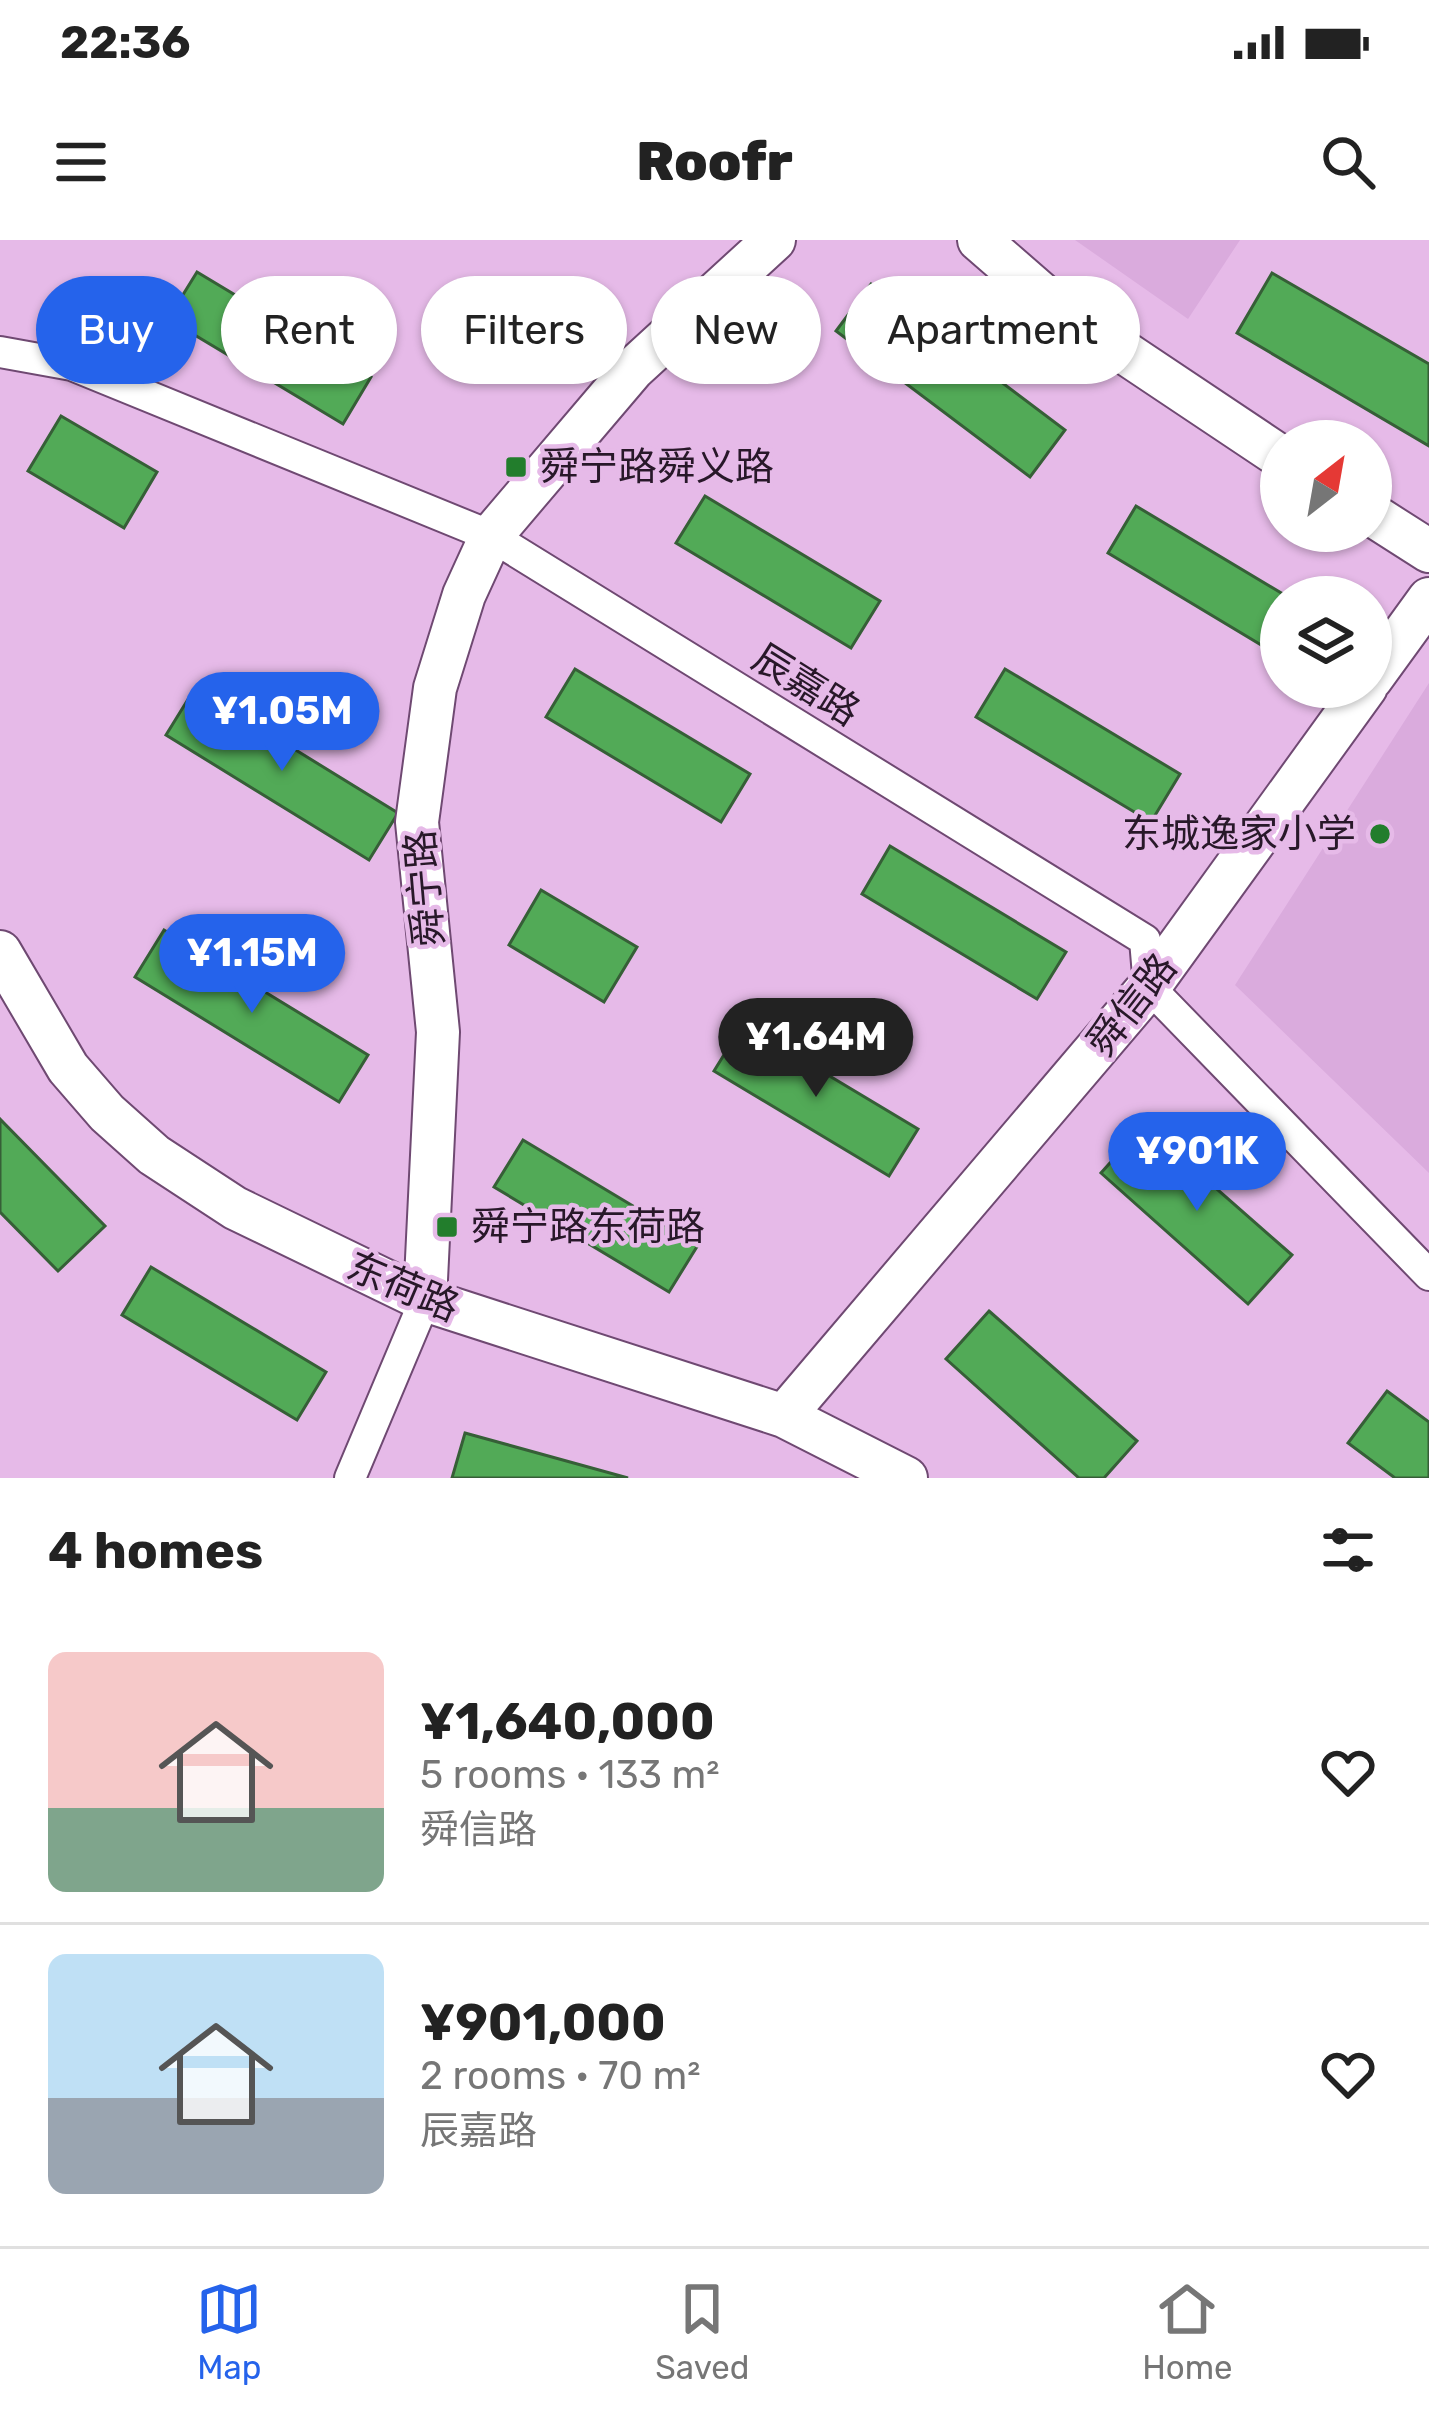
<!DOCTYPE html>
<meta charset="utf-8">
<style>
body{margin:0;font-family:Rubik,"Noto Sans SC",sans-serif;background:#f6f6f6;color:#222;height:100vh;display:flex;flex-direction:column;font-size:45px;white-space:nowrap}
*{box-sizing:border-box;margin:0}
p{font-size:39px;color:#767676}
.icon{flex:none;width:66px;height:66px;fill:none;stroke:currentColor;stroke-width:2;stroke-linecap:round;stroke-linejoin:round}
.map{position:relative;height:1238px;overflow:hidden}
.details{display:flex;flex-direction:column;background:#fff;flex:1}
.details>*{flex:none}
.guide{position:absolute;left:36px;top:36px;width:1359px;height:108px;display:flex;gap:24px}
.needle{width:78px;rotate:31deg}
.controls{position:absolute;left:1260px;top:180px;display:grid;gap:24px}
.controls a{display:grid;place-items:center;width:132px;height:132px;border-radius:50%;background:#fff;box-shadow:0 3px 9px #0004;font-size:60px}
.price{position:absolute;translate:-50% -102px;padding:0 27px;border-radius:42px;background:#2563eb;color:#fff;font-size:39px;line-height:78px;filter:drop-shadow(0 3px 6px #0008)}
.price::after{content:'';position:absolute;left:50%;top:72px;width:36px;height:27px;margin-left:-18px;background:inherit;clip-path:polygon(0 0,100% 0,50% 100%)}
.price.current{background:#222;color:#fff}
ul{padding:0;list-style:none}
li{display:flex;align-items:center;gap:36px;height:300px;padding:0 48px}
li+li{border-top:3px solid #e0e0e0}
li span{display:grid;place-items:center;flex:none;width:336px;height:240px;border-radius:18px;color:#555}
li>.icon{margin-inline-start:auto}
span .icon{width:144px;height:144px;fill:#fffc;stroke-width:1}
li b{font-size:51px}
h2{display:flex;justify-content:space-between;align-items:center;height:144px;padding:0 48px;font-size:51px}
.chip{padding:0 42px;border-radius:54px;background:#fff;box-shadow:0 3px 9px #0004;font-size:42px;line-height:108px}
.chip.current{background:#2563eb;color:#fff}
.status{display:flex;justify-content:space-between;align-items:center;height:84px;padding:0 60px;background:#fff;direction:ltr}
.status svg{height:33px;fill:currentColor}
header{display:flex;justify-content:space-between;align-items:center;height:156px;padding:0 48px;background:#fff;font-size:54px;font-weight:800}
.tab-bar{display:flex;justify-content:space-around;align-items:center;height:168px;border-top:3px solid #e0e0e0;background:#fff;font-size:33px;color:#767676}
.tab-bar a{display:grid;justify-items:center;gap:6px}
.tab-bar .current{color:#2563eb}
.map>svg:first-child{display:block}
.built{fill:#daabdd}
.building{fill:#52aa57;stroke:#365f37;stroke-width:3}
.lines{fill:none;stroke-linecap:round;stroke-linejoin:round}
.street-casing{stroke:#6f4972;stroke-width:34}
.secondary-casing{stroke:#6f4972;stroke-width:46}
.street{stroke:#fff;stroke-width:30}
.secondary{stroke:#fff;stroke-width:42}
.poi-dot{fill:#227d2c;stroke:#e6bae8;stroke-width:4.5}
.labels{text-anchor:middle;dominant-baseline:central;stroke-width:9;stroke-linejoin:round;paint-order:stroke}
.poi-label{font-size:39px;fill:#281829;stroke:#e6bae8;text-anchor:start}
.street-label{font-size:39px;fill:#281829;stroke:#e6bae8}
</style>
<div class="status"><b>22:36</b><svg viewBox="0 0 49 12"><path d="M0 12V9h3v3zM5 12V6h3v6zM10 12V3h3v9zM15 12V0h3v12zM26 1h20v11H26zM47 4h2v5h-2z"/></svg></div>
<header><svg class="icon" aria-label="menu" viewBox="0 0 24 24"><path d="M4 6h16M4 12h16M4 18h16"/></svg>Roofr<svg class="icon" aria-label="search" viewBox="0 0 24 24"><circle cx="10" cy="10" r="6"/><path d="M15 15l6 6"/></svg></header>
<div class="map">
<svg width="1429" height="1238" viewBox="0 0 1429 1238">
<rect width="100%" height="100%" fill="#e6bae8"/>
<path class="built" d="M1075,0H1240L1188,79Z
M1429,443V933L1235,745Z"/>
<path class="building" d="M197,32L371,137L343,184L168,79Z
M1272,33L1429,124V206L1237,93Z
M871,44L1065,190L1030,237L836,91Z
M61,176L157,232L124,288L28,231Z
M705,256L880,361L851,408L676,303Z
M1136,266L1288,357H1281V417L1108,313Z
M575,429L750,534L721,582L546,477Z
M1005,429L1180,534L1151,582L976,477Z
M195,448L398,573L369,620L166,495Z
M890,606L1066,712L1037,759L862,654Z
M541,650L637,707L604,762L509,705Z
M164,690L368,815L339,862L135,737Z
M743,784L918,889L889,936L714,831Z
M0,879L105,986L58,1031L0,972Z
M1144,885L1292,1015L1248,1064L1101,933Z
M523,900L698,1005L669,1052L494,947Z
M151,1027L326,1132L297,1180L122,1075Z
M989,1071L1137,1201L1104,1238H1079L946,1119Z
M1387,1151L1429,1182V1238H1395L1348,1203Z
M465,1193L628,1238H452Z"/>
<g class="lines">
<g class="street-casing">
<path id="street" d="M0,112L72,125L491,296L1145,700L1149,747L1429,1035
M350,1238L425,1060"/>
</g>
<g class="secondary-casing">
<path id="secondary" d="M979,0L1055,66L1281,217
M1371,274L1429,311
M1371,439L1429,359
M0,712L68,828L107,873L154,915L235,968L425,1060L784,1176L906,1238
M425,1060L438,792L417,582L435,448L464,355L491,296L633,129L774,0
M784,1176L1149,747L1366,447"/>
</g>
<use href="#street" class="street"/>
<use href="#secondary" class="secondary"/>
</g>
<g class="poi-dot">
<rect x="504" y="215" width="24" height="24" rx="6"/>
<circle cx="1380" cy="594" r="12"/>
<rect x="435" y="975" width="24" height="24" rx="6"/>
</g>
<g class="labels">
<g class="poi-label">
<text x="540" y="227">舜宁路舜义路</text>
<text x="1356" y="594" text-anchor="end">东城逸家小学</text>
<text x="471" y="987">舜宁路东荷路</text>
</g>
<g class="street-label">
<text transform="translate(806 445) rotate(32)">辰嘉路</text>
<text transform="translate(425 648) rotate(-95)">舜宁路</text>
<text transform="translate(1132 765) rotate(-52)">舜信路</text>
<text transform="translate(403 1047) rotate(23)">东荷路</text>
</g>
</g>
</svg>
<div class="controls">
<a><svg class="needle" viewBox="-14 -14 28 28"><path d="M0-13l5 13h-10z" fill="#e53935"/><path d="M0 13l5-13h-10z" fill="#767676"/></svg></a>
<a><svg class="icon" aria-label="layers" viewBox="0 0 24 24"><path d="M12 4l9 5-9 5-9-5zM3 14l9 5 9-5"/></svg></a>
</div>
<b class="price" style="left:282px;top:534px">¥1.05M</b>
<b class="price" style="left:252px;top:776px">¥1.15M</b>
<b class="price current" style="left:816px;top:860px">¥1.64M</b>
<b class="price" style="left:1197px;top:974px">¥901K</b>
<div class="guide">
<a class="chip current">Buy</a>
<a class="chip">Rent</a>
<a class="chip">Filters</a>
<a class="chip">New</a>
<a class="chip">Apartment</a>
</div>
</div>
<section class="details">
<h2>4 homes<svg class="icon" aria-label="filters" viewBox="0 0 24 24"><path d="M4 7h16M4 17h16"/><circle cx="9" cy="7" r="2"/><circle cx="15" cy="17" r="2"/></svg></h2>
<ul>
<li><span style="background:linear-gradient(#f6c9c9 65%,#7fa58c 0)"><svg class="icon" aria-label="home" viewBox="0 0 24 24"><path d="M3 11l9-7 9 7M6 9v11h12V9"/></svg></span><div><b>¥1,640,000</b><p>5 rooms · 133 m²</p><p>舜信路</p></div><svg class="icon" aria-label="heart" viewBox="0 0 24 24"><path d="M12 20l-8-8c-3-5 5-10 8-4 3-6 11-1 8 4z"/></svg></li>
<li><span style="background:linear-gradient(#bfe0f5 60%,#9aa5b1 0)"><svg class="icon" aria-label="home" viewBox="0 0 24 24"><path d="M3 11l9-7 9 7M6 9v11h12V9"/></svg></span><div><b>¥901,000</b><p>2 rooms · 70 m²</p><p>辰嘉路</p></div><svg class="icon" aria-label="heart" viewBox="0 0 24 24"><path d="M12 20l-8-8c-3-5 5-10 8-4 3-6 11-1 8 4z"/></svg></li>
</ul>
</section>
<nav class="tab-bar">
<a class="current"><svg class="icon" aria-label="map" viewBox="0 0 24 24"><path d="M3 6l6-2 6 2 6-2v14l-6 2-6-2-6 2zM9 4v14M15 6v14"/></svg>Map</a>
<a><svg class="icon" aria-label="saved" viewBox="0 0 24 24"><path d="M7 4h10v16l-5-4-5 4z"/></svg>Saved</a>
<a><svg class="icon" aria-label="home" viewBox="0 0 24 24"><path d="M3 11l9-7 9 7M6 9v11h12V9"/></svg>Home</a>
</nav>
